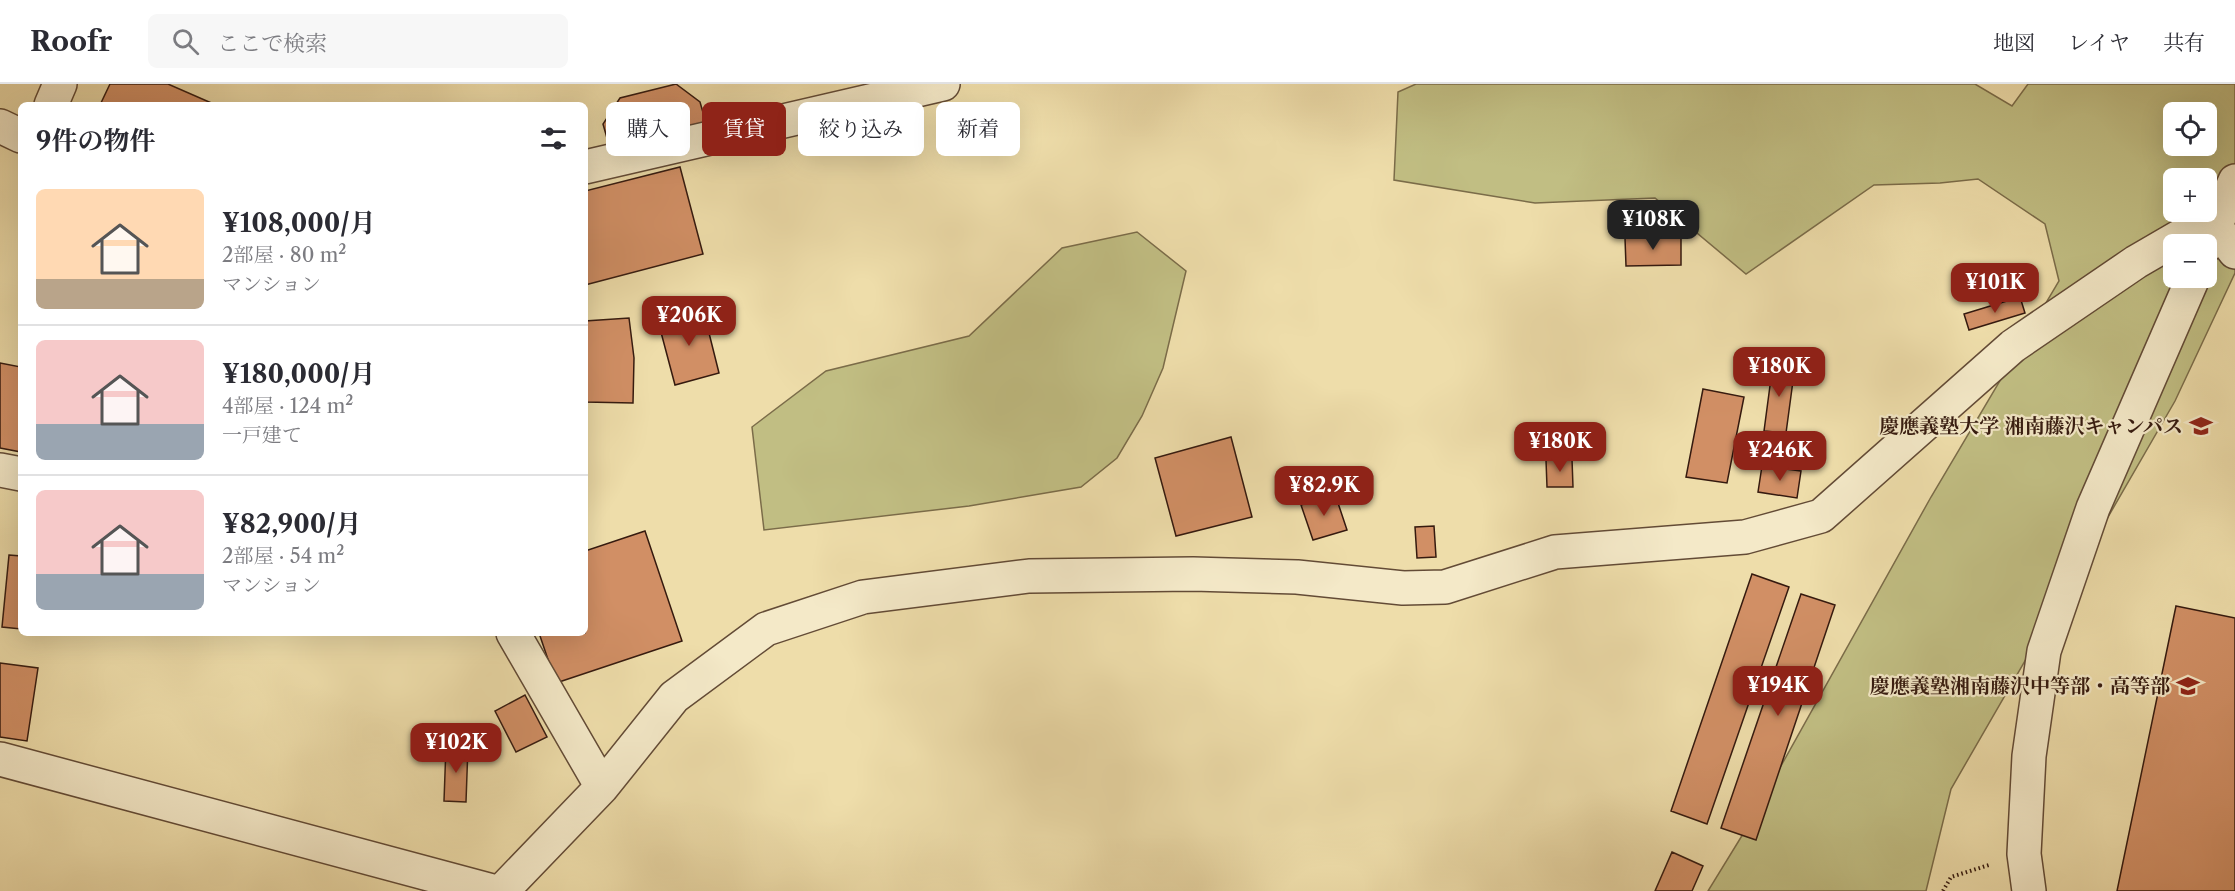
<!DOCTYPE html>
<html lang="ja">
<meta charset="utf-8">
<style>
body{margin:0;font-family:"Libre Caslon Text","Noto Serif JP",serif;background:#f7f7f7;color:#2b2b33;height:100vh;display:flex;flex-direction:column;font-size:22px;white-space:nowrap}
*{box-sizing:border-box;margin:0}
p{font-size:20px;color:#7c7c81}
.icon{flex:none;width:33px;height:33px;fill:none;stroke:currentColor;stroke-width:2;stroke-linecap:round;stroke-linejoin:round}
.map{position:relative;flex:1;overflow:hidden}
.sheet{position:absolute;left:18px;top:18px;width:570px;height:534px;display:flex;flex-direction:column;background:#fff;border-radius:9px;box-shadow:0 6px 24px #0002}
.sheet>*{flex:none}
.top-card{position:absolute;left:606px;top:18px;width:570px;height:54px;display:flex;gap:12px}
.tools{position:absolute;left:2163px;top:18px;display:grid;gap:12px}
.tools a{display:grid;place-items:center;width:54px;height:54px;border-radius:9px;background:#fff;box-shadow:0 6px 24px #0002;font-size:30px}
.price{position:absolute;translate:-50% -51px;padding:0 14px;border-radius:12px;background:#8f2418;color:#fff;font-size:20px;line-height:39px;filter:drop-shadow(0 2px 3px #0008)}
.price::after{content:'';position:absolute;left:50%;top:36px;width:18px;height:14px;margin-left:-9px;background:inherit;clip-path:polygon(0 0,100% 0,50% 100%)}
.price.selected{background:#222;color:#fff}
ul{padding:0;list-style:none}
li{display:flex;align-items:center;gap:18px;height:150px;padding:0 18px}
li+li{border-top:2px solid #e1e1e2}
li span{display:grid;place-items:center;flex:none;width:168px;height:120px;border-radius:9px;color:#555}
li>.icon{margin-inline-start:auto}
span .icon{width:72px;height:72px;fill:#fffc;stroke-width:1}
li b{font-size:26px}
h2{display:flex;justify-content:space-between;align-items:center;height:72px;padding:0 18px;font-size:26px}
.tag{padding:0 21px;border-radius:9px;background:#fff;box-shadow:0 6px 24px #0002;font-size:21px;line-height:54px}
.tag.selected{background:#8f2418;color:#fff}
header{display:flex;align-items:center;gap:36px;box-sizing:border-box;height:84px;padding:0 30px;background:#fff;border-bottom:2px solid #e1e1e2}
header strong{font-size:28px}
nav{display:flex;gap:33px;margin-inline-start:auto;font-size:21px}
.search{width:420px;height:54px;background:#f7f7f7;display:flex;align-items:center;gap:15px;box-sizing:border-box;padding:0 21px;border-radius:9px;color:#7c7c81;font-size:22px}
.map>svg:first-child{display:block}
.green{fill:#c1be83;stroke:#7b6c49;stroke-width:1.5;fill-rule:evenodd}
.building{fill:#d18f65;stroke:#351a0f;stroke-width:1.5}
.lines{fill:none;stroke-linecap:round;stroke-linejoin:round}
.minor-casing{stroke:#634b36;stroke-width:36}
.path{stroke:#351a0f;stroke-width:4;stroke-dasharray:1.5 3;stroke-linecap:butt}
.minor{stroke:#f4e9c8;stroke-width:33}
.labels{text-anchor:middle;dominant-baseline:central;stroke-width:4.5;stroke-linejoin:round;paint-order:stroke}
.poi-label{font-size:20px;font-weight:bold;fill:#351a0f;stroke:#f4e9c8;text-anchor:end}
</style>
<header>
<strong>Roofr</strong>
<div class="search"><svg class="icon" aria-label="search" viewBox="0 0 24 24"><circle cx="10" cy="10" r="6"/><path d="M15 15l6 6"/></svg>ここで検索</div>
<nav><a>地図</a><a>レイヤ</a><a>共有</a></nav>
</header>
<div class="map">
<svg width="2235" height="807" viewBox="0 0 2235 807">
<rect width="100%" height="100%" fill="#eda"/>
<filter id="stains"><feTurbulence type="fractalNoise" baseFrequency=".00333" numOctaves="4"/><feColorMatrix values="0 0 0 0 .2 0 0 0 0 .09 0 0 0 0 .02 0 0 0 .5 -.17"/></filter>
<radialGradient id="worn" r=".72"><stop offset=".6" stop-color="#630" stop-opacity="0"/><stop offset="1" stop-color="#630" stop-opacity=".3"/></radialGradient>
<path class="green" d="M1416,0H1975L2012,22L2028,0H2235V189L2175,317L1951,705L1926,807H1708L1743,750L1931,413L2059,197L2045,140L1978,95L1940,99L1874,101L1746,190L1655,114L1535,119L1394,96L1398,8ZM2174,28H2206V62H2174ZM2174,94H2206V128H2174ZM2174,160H2206V194H2174Z
M1137,148L1186,187L1163,284L1142,332L1117,374L1081,403L969,422L764,446L752,343L826,287L969,252L1062,164Z"/>
<path class="building" d="M110,0H168L216,21H100Z
M676,0L700,18L706,39L609,61L603,40L620,14Z
M680,83L703,170L585,201V107Z
M1681,153V181L1626,182L1625,154Z
M2020,213L2025,229L1969,246L1964,230Z
M703,225L719,289L675,301L658,237Z
M629,234L634,274L633,319L585,318V237Z
M0,279L21,283V368L0,364Z
M1773,279L1795,282L1786,349L1764,347Z
M1703,305L1744,313L1727,399L1686,393Z
M1231,353L1252,433L1176,452L1155,374Z
M1572,375L1573,403H1547L1546,376Z
M1762,382L1801,387L1797,414L1758,408Z
M1335,410L1347,446L1313,456L1301,421Z
M1434,442L1436,473L1417,474L1415,443Z
M645,447L682,557L556,599L539,549H585V467Z
M9,471L21,472V545L2,543Z
M1752,490L1789,503L1707,740L1671,727Z
M1801,510L1835,521L1756,756L1721,744Z
M2176,522L2235,534V807H2117Z
M0,579L38,584L27,657L0,653Z
M525,611L547,653L516,668L495,627Z
M446,662H468L466,718L444,717Z
M1672,768L1703,782L1692,807H1655Z"/>
<g class="lines">
<g class="minor-casing">
<path id="minor" d="M51,21L60,0
M0,42L21,52
M585,83L943,0
M2215,142L2235,168
M2207,161L2235,97
M0,386L21,390
M513,549L602,703
M0,675L492,807
M502,807L602,703L674,613L766,545L863,513L1029,492L1193,490L1297,493L1403,504L1445,503L1555,468L1745,453L1821,432L2013,262L2136,178L2179,153L2215,142
M2029,807L2024,770L2029,672L2044,567L2093,424L2193,194"/>
</g>
<path class="path" d="M1943,807L1951,793L1989,781"/>
<use href="#minor" class="minor"/>
</g>
<defs>
<g id="university-bare" transform="scale(1.8)"><path d="M0-5L7-2L0 1L-7-2ZM-4 1L0 2.5L4 1V4Q0 6-4 4Z" fill="#8f2418" stroke="#f4e9c8" stroke-width="2.5" paint-order="stroke"/></g>
<g id="school-bare" transform="scale(1.8)"><path d="M0-5L7-2L0 1L-7-2ZM-4 1L0 2.5L4 1V4Q0 6-4 4Z" fill="#8f2418" stroke="#f4e9c8" stroke-width="2.5" paint-order="stroke"/></g>
</defs>
<g fill-rule="evenodd">
<use href="#university-bare" x="2201" y="342"/>
<use href="#school-bare" x="2188" y="602"/>
</g>
<g class="labels">
<g class="poi-label">
<text x="2183" y="342">慶應義塾大学 湘南藤沢キャンパス</text>
<text x="2170" y="602">慶應義塾湘南藤沢中等部・高等部</text>
</g>
</g>
<rect width="100%" height="100%" filter="url(#stains)"/>
<rect width="100%" height="100%" fill="url(#worn)"/>
</svg>
<div class="tools">
<a><svg class="icon" aria-label="locate" viewBox="0 0 24 24"><circle cx="12" cy="12" r="6"/><path d="M12 2v4M12 18v4M2 12h4M18 12h4"/></svg></a>
<a>+</a>
<a>−</a>
</div>
<b class="price selected" style="left:1653px;top:167px">¥108K</b>
<b class="price" style="left:1995px;top:230px">¥101K</b>
<b class="price" style="left:689px;top:263px">¥206K</b>
<b class="price" style="left:1779px;top:314px">¥180K</b>
<b class="price" style="left:1560px;top:389px">¥180K</b>
<b class="price" style="left:1780px;top:398px">¥246K</b>
<b class="price" style="left:1324px;top:433px">¥82.9K</b>
<b class="price" style="left:1778px;top:633px">¥194K</b>
<b class="price" style="left:456px;top:690px">¥102K</b>
<div class="top-card">
<a class="tag">購入</a>
<a class="tag selected">賃貸</a>
<a class="tag">絞り込み</a>
<a class="tag">新着</a>
</div>
<section class="sheet">
<h2>9件の物件<svg class="icon" aria-label="filters" viewBox="0 0 24 24"><path d="M4 7h16M4 17h16"/><circle cx="9" cy="7" r="2"/><circle cx="15" cy="17" r="2"/></svg></h2>
<ul>
<li><span style="background:linear-gradient(#ffd9b3 75%,#b9a48a 0)"><svg class="icon" aria-label="home" viewBox="0 0 24 24"><path d="M3 11l9-7 9 7M6 9v11h12V9"/></svg></span><div><b>¥108,000/月</b><p>2部屋 · 80 m²</p><p>マンション</p></div></li>
<li><span style="background:linear-gradient(#f6c9c9 70%,#9aa5b1 0)"><svg class="icon" aria-label="home" viewBox="0 0 24 24"><path d="M3 11l9-7 9 7M6 9v11h12V9"/></svg></span><div><b>¥180,000/月</b><p>4部屋 · 124 m²</p><p>一戸建て</p></div></li>
<li><span style="background:linear-gradient(#f6c9c9 70%,#9aa5b1 0)"><svg class="icon" aria-label="home" viewBox="0 0 24 24"><path d="M3 11l9-7 9 7M6 9v11h12V9"/></svg></span><div><b>¥82,900/月</b><p>2部屋 · 54 m²</p><p>マンション</p></div></li>
</ul>
</section>
</div>
